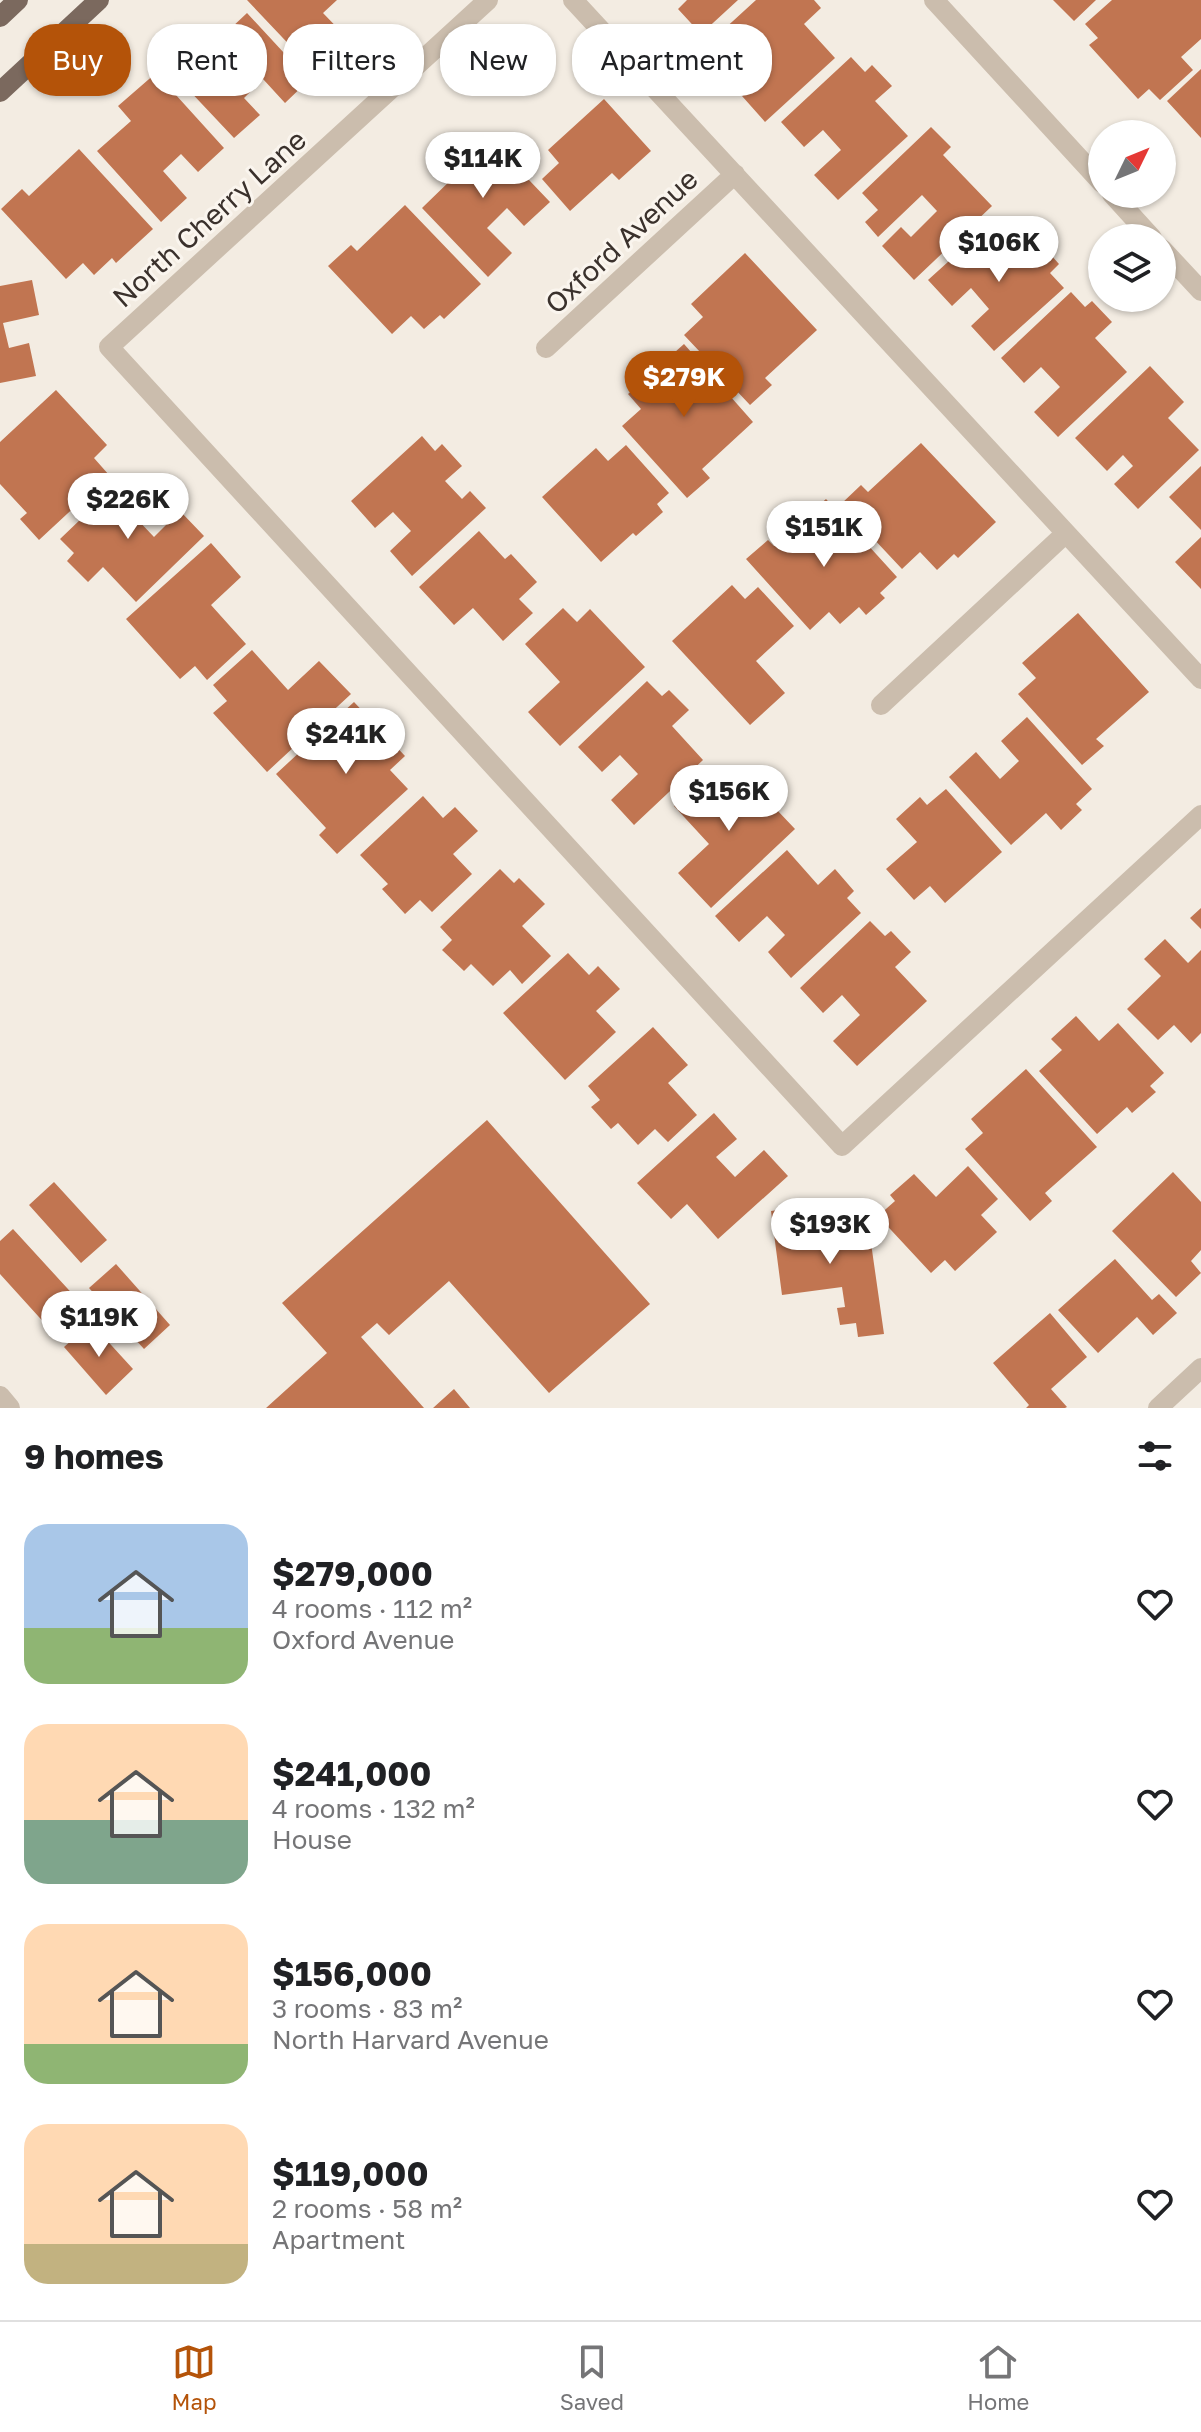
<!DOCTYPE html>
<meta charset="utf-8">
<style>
body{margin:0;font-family:"Golos Text",sans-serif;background:#f6f6f6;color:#202124;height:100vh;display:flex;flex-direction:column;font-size:30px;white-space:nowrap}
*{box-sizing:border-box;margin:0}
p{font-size:26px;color:#757577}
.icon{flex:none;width:44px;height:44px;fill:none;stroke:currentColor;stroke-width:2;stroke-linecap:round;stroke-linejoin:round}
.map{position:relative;height:1408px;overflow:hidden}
.side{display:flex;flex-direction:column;background:#fff;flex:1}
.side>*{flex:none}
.hud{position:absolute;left:24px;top:24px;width:800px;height:72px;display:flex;gap:16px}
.needle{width:52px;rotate:47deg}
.controls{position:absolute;left:1088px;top:120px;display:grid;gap:16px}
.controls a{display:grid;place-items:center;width:88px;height:88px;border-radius:50%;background:#fff;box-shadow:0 2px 6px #0004;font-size:40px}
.price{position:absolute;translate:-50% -68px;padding:0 18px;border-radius:28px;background:#fff;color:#222;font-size:26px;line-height:52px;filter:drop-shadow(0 2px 4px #0008)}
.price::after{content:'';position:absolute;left:50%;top:48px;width:24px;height:18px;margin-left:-12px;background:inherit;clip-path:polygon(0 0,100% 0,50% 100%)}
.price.selected{background:#b45309;color:#fff}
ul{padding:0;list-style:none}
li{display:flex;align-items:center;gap:24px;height:200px;padding:0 24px}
li span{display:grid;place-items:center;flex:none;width:224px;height:160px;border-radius:24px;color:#555}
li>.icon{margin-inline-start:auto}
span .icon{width:96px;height:96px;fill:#fffc;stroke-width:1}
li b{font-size:34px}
h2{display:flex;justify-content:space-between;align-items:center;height:96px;padding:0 24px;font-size:34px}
.tag{padding:0 28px;border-radius:32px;background:#fff;box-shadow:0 2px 6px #0004;font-size:28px;line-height:72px}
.tag.selected{background:#b45309;color:#fff}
.tabs{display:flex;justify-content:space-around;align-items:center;height:112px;border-top:2px solid #e0e0e0;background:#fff;font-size:22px;color:#757577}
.tabs a{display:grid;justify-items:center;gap:4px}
.tabs .selected{color:#b45309}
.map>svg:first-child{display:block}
.building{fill:#c17551}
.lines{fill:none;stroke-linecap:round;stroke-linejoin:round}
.minor{stroke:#cbbdad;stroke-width:20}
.major{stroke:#7b695e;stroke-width:20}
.labels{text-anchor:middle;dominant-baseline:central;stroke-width:6;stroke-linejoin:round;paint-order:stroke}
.street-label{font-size:28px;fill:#3a312c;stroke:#faf5ee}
</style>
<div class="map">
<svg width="1201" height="1408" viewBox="0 0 1201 1408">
<rect width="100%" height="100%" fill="#f3ece2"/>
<path class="building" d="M247,0H337L323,13L352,43L318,75Z
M687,0H738L701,34L678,9Z
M756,0H814L821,8L804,24L835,58L765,122L742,96L769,72L751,52L733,68L710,42Z
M1053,0H1096L1074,21Z
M1112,0H1201V39L1181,57L1193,70L1160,100L1149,89L1138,99L1089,45L1098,38L1085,24Z
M247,13L309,80L285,103L263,79L244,98L260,115L234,138L168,68L183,54L177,48L198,28L213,45Z
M851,57L865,72L872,65L892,86L875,101L908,136L838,200L814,175L841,150L823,130L804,147L781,122Z
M1201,69V138L1167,101Z
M156,73L224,148L198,172L181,154L163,171L187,198L161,222L97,151L131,121L118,106Z
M604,99L651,151L619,180L612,173L570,211L542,179L559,163L548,150Z
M931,127L951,147L943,155L992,206L914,280L882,246L901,227L911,237L937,211L922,195L878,237L865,222L878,210L862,193Z
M483,132L550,202L524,226L507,208L487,228L512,253L488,277L422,208L456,175L442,160L463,139L469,145Z
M79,149L153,229L116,263L112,258L94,275L83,263L66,279L1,209L22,189L29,196Z
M405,205L481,284L444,319L440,315L424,329L411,316L392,334L328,266L351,245L357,251Z
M990,224L1022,259L1040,243L1059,264L1050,273L1064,288L994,351L971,326L989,309L971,288L952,306L928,280Z
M745,253L817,330L765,378L772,385L750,405L684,335L703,317L691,304Z
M32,280L39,315L3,323L9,348L29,343L36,376L0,383V286Z
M1071,292L1085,307L1092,301L1112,322L1095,338L1127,372L1058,437L1034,412L1060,387L1041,367L1024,383L1001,358Z
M684,344L753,422L702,469L710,478L687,498L622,426L641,409L628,394Z
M1150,366L1184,402L1168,418L1199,450L1138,509L1114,484L1133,466L1123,455L1107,471L1075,438Z
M56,390L107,445L94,458L109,475L39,540L20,519L27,513L0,484V442Z
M422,436L435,451L442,444L462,466L445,481L462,499L470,491L486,508L412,576L390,551L411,531L393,512L375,528L351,501Z
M921,443L996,522L958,558L954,554L937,570L920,552L902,569L841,504L861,485L868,492Z
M626,445L669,493L657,504L663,512L636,536L633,533L601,562L542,497L596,448L608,461Z
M1201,466V530L1169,497Z
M129,473L154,499L135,517L154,537L180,511L204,536L136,602L103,567L88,582L67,561L74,553L60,539Z
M826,499L897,577L880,593L885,598L866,615L859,607L840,624L829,612L810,630L746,559L768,540L774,546Z
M479,531L505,559L511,554L537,582L519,599L533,613L503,641L473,608L454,625L419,587Z
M1201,537V589L1175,562Z
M211,543L241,577L211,605L246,644L207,680L195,666L180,679L126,619Z
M732,585L745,599L758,587L794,626L756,661L785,693L750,725L672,641Z
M563,608L577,622L590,609L645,667L560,746L528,712L560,682L525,644Z
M1078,613L1149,692L1096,739L1104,746L1082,765L1018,694L1036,678L1022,663Z
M252,650L288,690L319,661L351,694L267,772L213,713L227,701L213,685Z
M647,681L662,696L669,690L689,710L672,726L703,760L634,825L611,800L638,774L620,755L602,772L578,747Z
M354,702L405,756L390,770L408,789L337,854L319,835L326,828L276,774Z
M1027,717L1092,789L1076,804L1082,810L1061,830L1046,813L1011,845L949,777L976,752L1000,779L1019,761L1001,741Z
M713,769L725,783L739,770L795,829L711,908L678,873L709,844L674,806Z
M946,789L1002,852L945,903L930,886L914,900L886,869L917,842L896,819L920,797L927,805Z
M423,796L443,818L455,807L478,831L453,854L472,874L432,912L420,900L405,914L382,889L388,884L360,855Z
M787,850L818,885L835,869L854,891L847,898L861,913L791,978L768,952L785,935L767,916L739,942L715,916Z
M500,869L514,883L519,878L545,904L522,926L551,956L522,984L510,970L493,986L471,964L464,971L442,950L452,940L440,927Z
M1201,908V929L1190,918Z
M870,921L885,936L891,931L911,952L895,967L927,1001L857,1066L833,1041L860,1015L842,995L823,1013L800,988Z
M1165,939L1188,963L1201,950V1033L1191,1043L1174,1025L1158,1040L1127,1009L1161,976L1144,959Z
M568,953L589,975L598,966L620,989L596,1011L616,1032L565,1080L503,1013Z
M1076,1016L1099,1041L1118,1023L1164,1073L1150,1086L1156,1092L1132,1113L1127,1107L1097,1134L1039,1071L1062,1050L1051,1039Z
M653,1027L688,1065L668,1083L697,1115L668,1142L655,1129L638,1145L618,1123L611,1129L591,1107L600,1100L588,1086Z
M1026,1069L1097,1147L1045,1193L1052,1201L1030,1221L965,1149L983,1133L971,1119Z
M714,1113L737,1139L716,1157L735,1177L764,1150L788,1176L718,1239L687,1204L671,1219L637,1183Z
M487,1120L650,1304L549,1393L449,1281L389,1335L377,1323L361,1337L424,1408H266L327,1353L282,1303Z
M968,1166L998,1199L981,1215L997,1232L955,1271L945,1260L931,1273L878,1216L895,1201L890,1195L914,1174L936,1197Z
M1173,1172L1201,1202V1250L1191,1261L1201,1273L1176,1297L1112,1231Z
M54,1182L107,1240L81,1263L29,1205Z
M807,1206L813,1246L836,1243L833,1220L867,1215L884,1334L858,1337L856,1323L840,1325L837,1308L845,1307L842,1287L782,1295L771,1211Z
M13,1229L78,1300L48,1327L0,1274V1241Z
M1115,1259L1152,1300L1159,1294L1177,1313L1153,1335L1137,1317L1098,1353L1058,1310Z
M116,1264L170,1325L144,1349L89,1288Z
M1050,1313L1087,1357L1051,1389L1067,1407L1065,1408H1026L1029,1405L993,1363Z
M91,1323L133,1369L106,1395L64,1347Z
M454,1389L470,1408H433Z"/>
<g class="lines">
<path class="minor" d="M488,0L109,347L842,1146L1201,815
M573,0L1201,679
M934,0L1102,183
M1112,194L1152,238
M1162,249L1201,291
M546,348L735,174
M881,705L1066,533
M0,1396L10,1408
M1158,1408L1201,1368"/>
<path class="major" d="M0,17L18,0
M0,92L99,0"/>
</g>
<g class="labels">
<g class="street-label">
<text transform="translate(209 218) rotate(-42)">North Cherry Lane</text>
<text transform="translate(621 241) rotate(-43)">Oxford Avenue</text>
</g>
</g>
</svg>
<div class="controls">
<a><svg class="needle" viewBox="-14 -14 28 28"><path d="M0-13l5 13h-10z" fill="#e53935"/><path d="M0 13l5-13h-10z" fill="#757577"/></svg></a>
<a><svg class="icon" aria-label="layers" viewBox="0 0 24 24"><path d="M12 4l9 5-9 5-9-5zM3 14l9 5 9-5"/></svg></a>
</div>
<b class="price" style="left:483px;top:200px">$114K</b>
<b class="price" style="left:999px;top:284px">$106K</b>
<b class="price selected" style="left:684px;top:419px">$279K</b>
<b class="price" style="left:128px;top:541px">$226K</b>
<b class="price" style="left:824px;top:569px">$151K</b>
<b class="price" style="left:346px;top:776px">$241K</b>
<b class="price" style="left:729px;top:833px">$156K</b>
<b class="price" style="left:830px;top:1266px">$193K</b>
<b class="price" style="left:99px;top:1359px">$119K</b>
<div class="hud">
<a class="tag selected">Buy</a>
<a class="tag">Rent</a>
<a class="tag">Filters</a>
<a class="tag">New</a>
<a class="tag">Apartment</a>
</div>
</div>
<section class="side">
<h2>9 homes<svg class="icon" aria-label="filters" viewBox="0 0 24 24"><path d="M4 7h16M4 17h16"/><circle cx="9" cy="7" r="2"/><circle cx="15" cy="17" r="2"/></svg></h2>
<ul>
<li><span style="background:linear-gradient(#a9c7e8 65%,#8fb573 0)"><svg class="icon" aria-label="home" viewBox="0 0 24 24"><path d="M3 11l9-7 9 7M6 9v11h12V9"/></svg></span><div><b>$279,000</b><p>4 rooms · 112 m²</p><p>Oxford Avenue</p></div><svg class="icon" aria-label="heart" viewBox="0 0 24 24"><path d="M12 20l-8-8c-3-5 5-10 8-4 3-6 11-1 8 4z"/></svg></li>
<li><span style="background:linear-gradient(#ffd9b3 60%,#7fa58c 0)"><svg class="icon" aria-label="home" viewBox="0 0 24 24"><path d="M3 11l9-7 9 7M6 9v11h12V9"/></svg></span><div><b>$241,000</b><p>4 rooms · 132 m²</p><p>House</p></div><svg class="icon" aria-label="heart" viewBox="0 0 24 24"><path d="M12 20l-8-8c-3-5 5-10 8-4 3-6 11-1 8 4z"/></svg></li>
<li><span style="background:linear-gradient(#ffd9b3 75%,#8fb573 0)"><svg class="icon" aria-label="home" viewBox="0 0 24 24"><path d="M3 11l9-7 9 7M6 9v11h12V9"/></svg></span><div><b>$156,000</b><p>3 rooms · 83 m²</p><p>North Harvard Avenue</p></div><svg class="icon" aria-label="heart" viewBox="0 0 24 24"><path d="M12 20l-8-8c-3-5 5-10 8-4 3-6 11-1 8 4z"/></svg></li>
<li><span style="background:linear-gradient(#ffd9b3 75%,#c2b280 0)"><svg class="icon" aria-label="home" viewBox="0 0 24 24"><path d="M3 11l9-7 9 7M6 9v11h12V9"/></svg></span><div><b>$119,000</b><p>2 rooms · 58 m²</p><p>Apartment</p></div><svg class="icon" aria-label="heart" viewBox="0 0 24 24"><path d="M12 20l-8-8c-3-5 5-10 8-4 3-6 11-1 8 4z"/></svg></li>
</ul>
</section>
<nav class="tabs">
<a class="selected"><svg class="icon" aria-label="map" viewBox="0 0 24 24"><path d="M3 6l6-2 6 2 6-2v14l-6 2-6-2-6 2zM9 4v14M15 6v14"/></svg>Map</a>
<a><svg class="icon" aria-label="saved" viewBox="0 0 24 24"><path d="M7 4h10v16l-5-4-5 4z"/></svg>Saved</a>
<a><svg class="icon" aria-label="home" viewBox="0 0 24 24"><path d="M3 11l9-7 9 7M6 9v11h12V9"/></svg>Home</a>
</nav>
